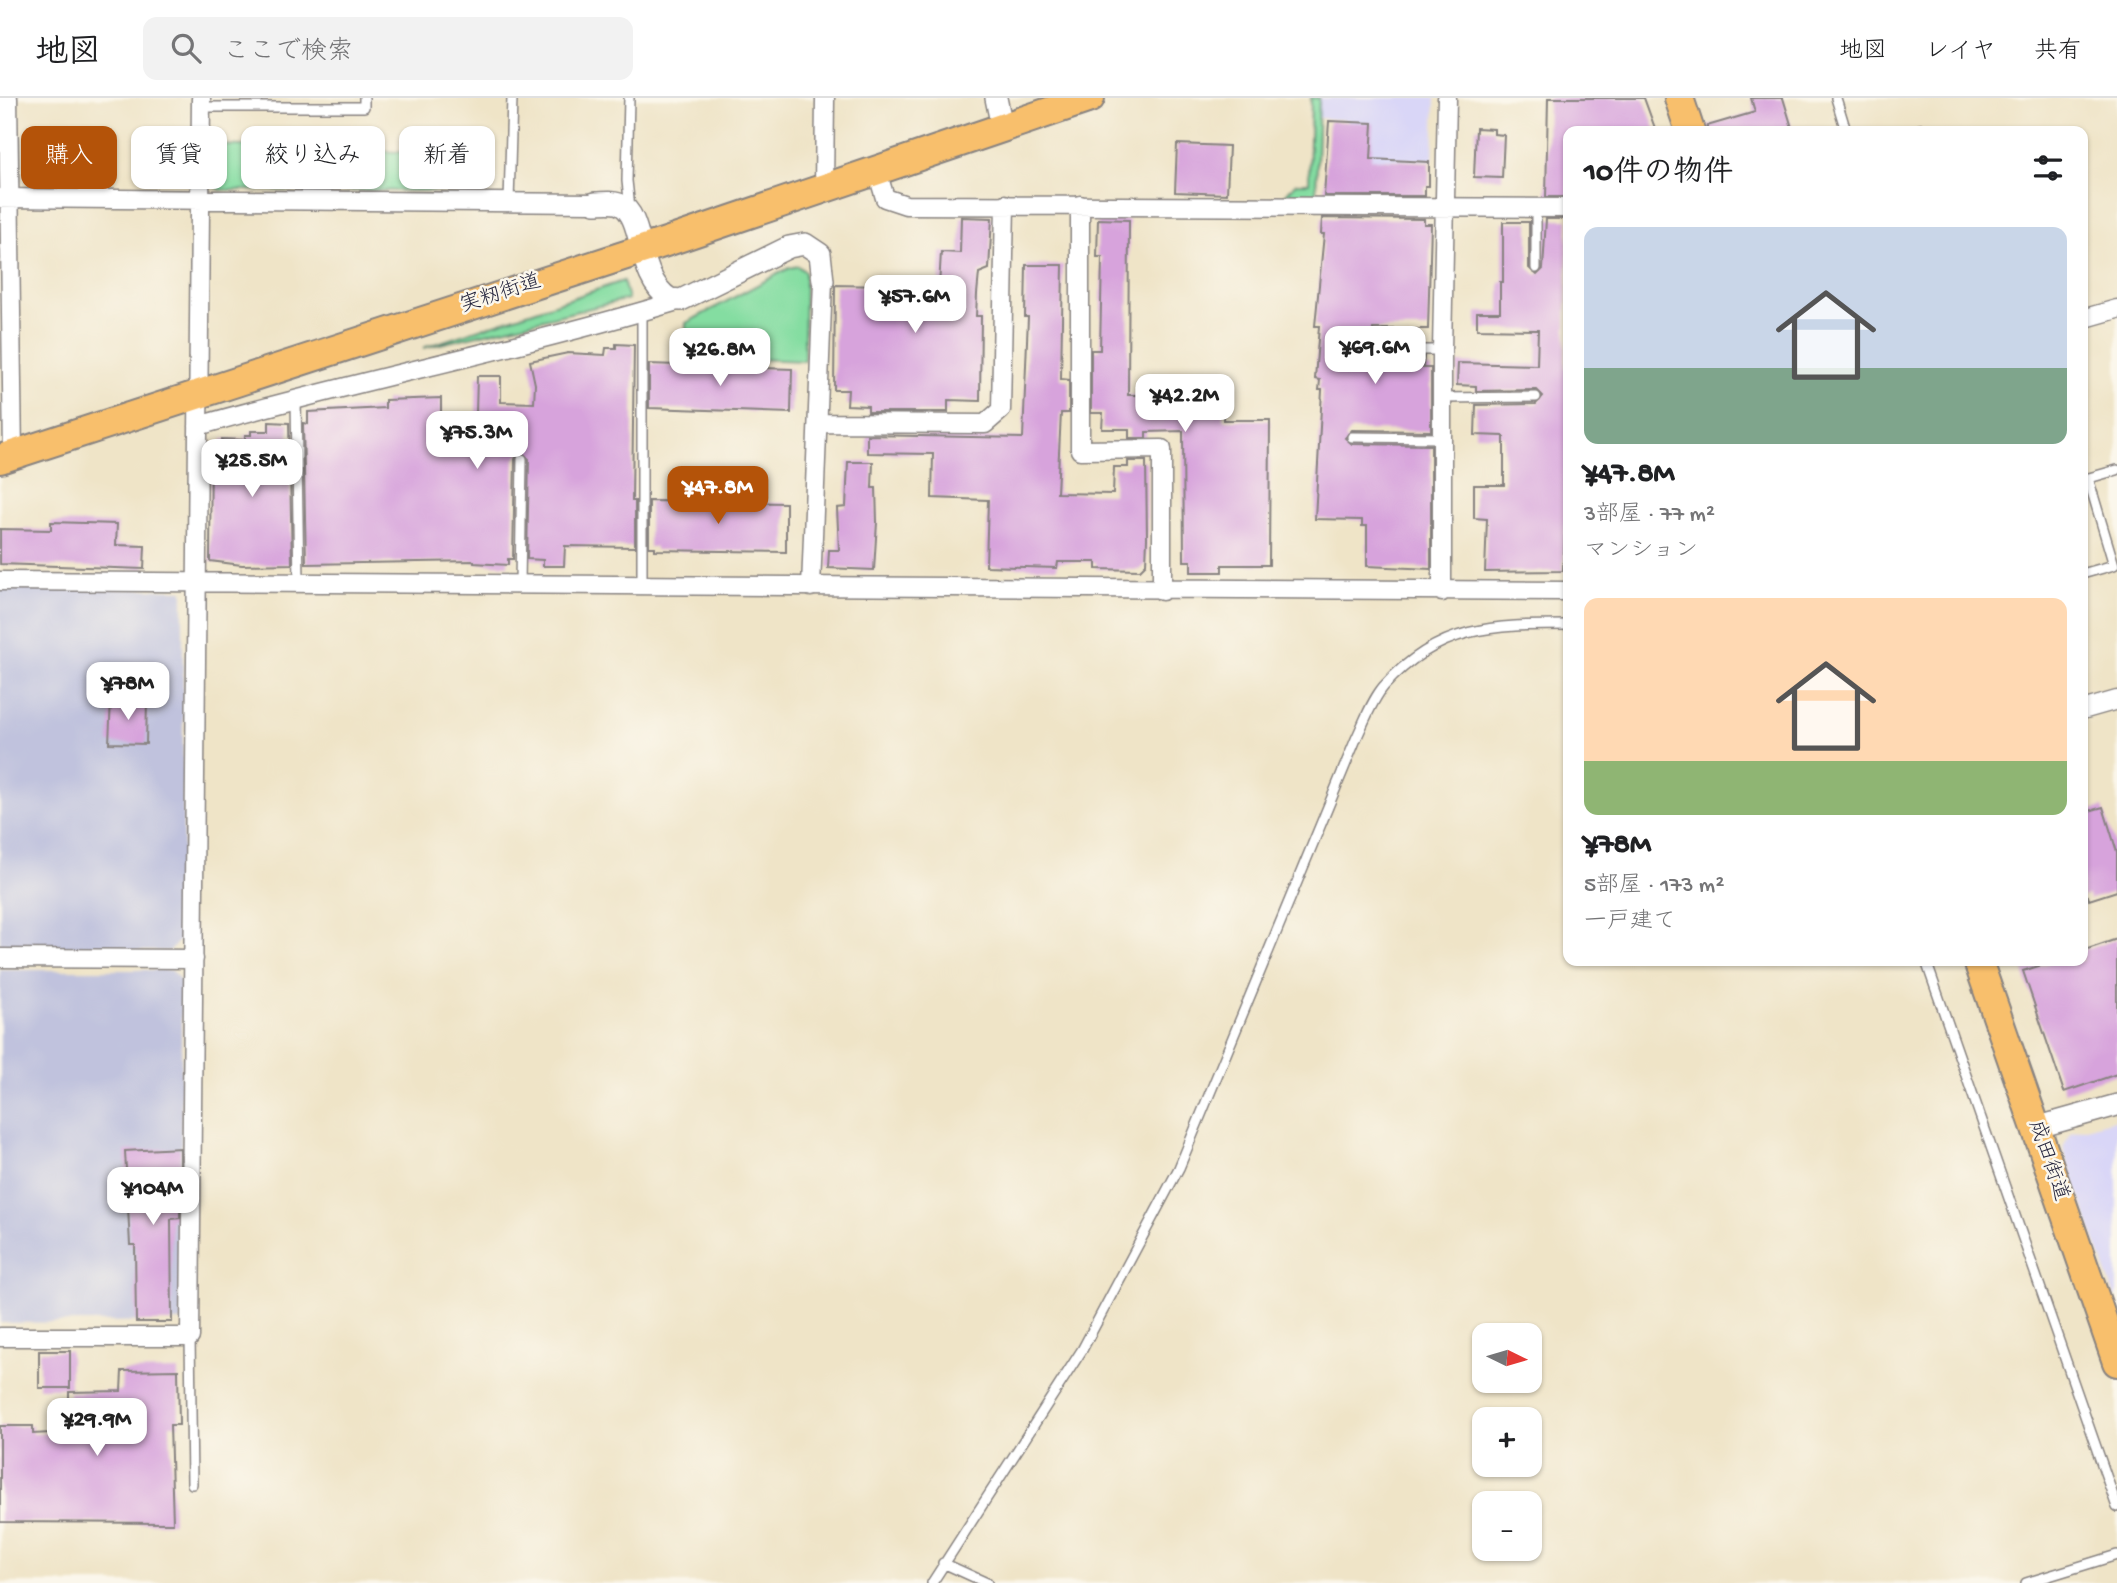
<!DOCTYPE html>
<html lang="ja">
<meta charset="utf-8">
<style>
body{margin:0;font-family:"Gochi Hand","Klee One",sans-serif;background:#f2f2f2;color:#202124;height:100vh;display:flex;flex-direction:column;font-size:26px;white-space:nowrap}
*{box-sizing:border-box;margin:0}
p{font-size:23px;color:#757577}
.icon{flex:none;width:38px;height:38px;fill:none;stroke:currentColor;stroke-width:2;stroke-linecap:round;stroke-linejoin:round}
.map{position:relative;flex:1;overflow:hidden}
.panel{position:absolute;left:1563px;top:28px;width:525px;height:840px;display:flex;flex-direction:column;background:#fff;border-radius:14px;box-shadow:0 2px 5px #0004}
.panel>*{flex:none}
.hud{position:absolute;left:21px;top:28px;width:665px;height:63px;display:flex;gap:14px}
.needle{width:46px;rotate:95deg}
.tools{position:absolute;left:1472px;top:1225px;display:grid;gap:14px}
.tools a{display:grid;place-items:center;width:70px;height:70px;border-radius:14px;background:#fff;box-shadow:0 2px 5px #0004;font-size:35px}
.price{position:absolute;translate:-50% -60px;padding:0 16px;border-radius:14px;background:#fff;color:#222;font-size:23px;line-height:46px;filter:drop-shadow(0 2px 4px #0008)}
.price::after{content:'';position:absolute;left:50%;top:42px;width:21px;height:16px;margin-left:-10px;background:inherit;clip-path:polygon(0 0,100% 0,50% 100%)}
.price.current{background:#b45309;color:#fff}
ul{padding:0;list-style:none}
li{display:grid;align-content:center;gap:14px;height:371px;padding:0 21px}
li span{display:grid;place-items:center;height:217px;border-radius:14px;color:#555}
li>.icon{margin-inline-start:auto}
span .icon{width:126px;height:126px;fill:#fffc;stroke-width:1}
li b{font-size:30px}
h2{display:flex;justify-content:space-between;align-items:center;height:84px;padding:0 21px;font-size:30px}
.pill{padding:0 24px;border-radius:14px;background:#fff;box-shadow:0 2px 5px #0004;font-size:24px;line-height:63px}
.pill.current{background:#b45309;color:#fff}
header{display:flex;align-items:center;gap:42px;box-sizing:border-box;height:98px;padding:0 35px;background:#fff;border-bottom:2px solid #e0e0e0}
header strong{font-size:33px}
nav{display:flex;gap:38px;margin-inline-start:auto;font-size:24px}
.search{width:490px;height:63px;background:#f2f2f2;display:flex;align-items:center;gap:18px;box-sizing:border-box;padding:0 24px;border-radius:14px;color:#757577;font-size:26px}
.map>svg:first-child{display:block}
.built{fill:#d9d6f7}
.industrial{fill:#c0c2dd}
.green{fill:#84dda1;stroke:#53806e;stroke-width:2}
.building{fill:#d7a3dc}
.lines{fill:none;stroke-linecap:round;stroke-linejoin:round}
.service-casing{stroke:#888381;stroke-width:12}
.minor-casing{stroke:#888381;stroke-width:21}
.tertiary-casing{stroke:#888381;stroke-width:24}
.primary-casing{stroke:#888381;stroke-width:32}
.trunk-casing{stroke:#888381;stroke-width:32}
.service{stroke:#fff;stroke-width:9}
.minor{stroke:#fff;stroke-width:18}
.tertiary{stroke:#fff;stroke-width:21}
.primary{stroke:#f8bf6c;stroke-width:28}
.trunk{stroke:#f8bf6c;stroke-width:28}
.labels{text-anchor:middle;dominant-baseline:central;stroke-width:5;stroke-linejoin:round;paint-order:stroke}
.street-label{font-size:21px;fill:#22223b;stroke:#fbf7ec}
</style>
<header>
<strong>地図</strong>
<div class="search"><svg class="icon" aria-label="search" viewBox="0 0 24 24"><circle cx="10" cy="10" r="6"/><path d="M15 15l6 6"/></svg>ここで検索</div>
<nav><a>地図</a><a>レイヤ</a><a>共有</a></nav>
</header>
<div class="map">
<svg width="2117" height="1485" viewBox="0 0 2117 1485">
<rect width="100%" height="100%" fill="#fbf7ec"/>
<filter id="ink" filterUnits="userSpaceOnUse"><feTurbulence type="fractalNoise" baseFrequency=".0143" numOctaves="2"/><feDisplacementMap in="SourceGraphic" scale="14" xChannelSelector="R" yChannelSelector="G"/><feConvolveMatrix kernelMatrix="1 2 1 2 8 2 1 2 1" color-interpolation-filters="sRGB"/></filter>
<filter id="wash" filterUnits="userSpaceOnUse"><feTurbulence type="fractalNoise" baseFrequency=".00686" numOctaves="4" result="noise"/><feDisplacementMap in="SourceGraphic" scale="28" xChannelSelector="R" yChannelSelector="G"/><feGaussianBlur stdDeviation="1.57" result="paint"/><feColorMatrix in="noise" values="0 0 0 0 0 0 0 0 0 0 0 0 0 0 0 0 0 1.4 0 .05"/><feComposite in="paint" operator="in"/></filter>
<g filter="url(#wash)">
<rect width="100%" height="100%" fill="#efe4c7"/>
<path class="built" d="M1319,0H1435L1433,62L1346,61L1348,22L1319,20Z
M2117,1021V1198L2115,1199L2063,1050L2070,1035Z"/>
<path class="industrial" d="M0,488L183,492V838L170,853L0,852Z
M0,872H171L181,884L182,1223L0,1225Z"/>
<path class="green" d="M1311,0H1319L1316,97L1286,96L1296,85H1309Z
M214,47L451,56V93L221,92L211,86Z
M798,168L805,174L804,263L686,258V225L789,170Z
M623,183L628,201L423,250Z"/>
<g id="blocks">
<path class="building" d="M1548,0H1644L1656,33H1568V99H1546Z
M1751,0H1783L1793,33H1707V28L1755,14Z
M1329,23L1373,25L1371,61L1429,64V88H1425V98H1324Z
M1476,30L1494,31V36L1504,37L1502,80L1474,79Z
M1177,46L1229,48L1227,96L1175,94Z
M961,119L992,120L989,171L979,175L977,196L976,218H981L980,303L948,302V314H868V308L847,307L848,292H834L835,187L939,189L941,154L960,155Z
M1322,120L1424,121V126H1431L1428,231H1373L1372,245H1352L1346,251L1353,259H1424L1423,270H1431V333L1352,332L1345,340L1352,346L1431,347V471L1367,468V428H1362V422L1315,421L1322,292H1319L1320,282L1315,281L1319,228H1315L1324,136H1321Z
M1098,121L1129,122L1128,297H1209V301H1223V322H1270L1269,467H1222V474H1191V463H1184L1183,333L1146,334V340H1129V331H1102L1103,315H1091V252H1100L1102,159H1097Z
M1546,121H1568L1565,271H1568V383L1563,473L1485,474L1487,421L1474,420V387H1504V338L1475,337L1476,307L1536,306L1543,298L1537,292L1476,293V288L1457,287L1458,265L1537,267L1538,232L1477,231V214H1500V184H1503V124H1529V170L1537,177L1543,171Z
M1026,167H1063L1061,281L1069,282V315H1061L1057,395L1113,396L1114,369H1128V363H1146L1147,440L1146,466L1140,472L1096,471V464H1058L1057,470L986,468L988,402L932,400L933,356L867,355V337L1023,340L1028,219H1025Z
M616,246L634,247L632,403H635V449L565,448L564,468H543V462L527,461L529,361L521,354L515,361L513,461H508V467L474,465V463L306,466L303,325L308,326V314L385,310V302L441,300V319L476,316L477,278H501V304L534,305L535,286L530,263L568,255L605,257L606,250H616Z
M649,266L792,271L791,315L649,310Z
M269,324L289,325L292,466L242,467L210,463L211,346L222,347V341L245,342V337H251V333H269Z
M848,364H873L872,390H876L877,424L874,472L828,470L829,452H839L837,410L846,409Z
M649,403L786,405V454L655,452V449H649Z
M51,424L117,426L116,447L145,448L144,471L0,466V431L51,432Z
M111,601L147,602L146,646L109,645Z
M2103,709L2117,754V793L2089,802L2088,798L2082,799V715Z
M2117,841V976L2064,994L2023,873L2054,863H2082V853Z
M180,1050V1120L171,1121L172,1224H136L135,1147H130L125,1053Z
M39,1253H70V1290H39Z
M178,1272L179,1327H170L173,1425L0,1424V1328H33V1336L69,1334V1294L121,1293L122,1273Z"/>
</g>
</g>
<g filter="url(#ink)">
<use href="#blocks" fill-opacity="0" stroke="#888381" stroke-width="2"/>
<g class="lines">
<g class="service-casing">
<path id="service" d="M629,0L627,83L630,110
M1836,0L1846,33
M201,9H364V0
M1913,33L1921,31
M509,104L512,0
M1536,110V170
M1353,252H1442
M1442,300L1536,299
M296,302L299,484
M1352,339L1441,340
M2082,382L2117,372
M2082,476L2114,467L2088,380
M520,486L522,361
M642,487V213
M1926,863L2117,1409
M190,1239L192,1386
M943,1465L987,1485
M932,1485L1082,1252L1179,1070L1356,641C1364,624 1372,602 1384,588C1439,527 1493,527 1568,527
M2026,1485L2117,1457"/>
</g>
<g class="minor-casing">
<path id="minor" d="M8,0L13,357
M877,73L885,100L906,107L1568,110
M824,91L825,0
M0,100L595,105
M1080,107V352L1162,351V493
M2082,221L2117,211
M818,325L985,326L1001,312L1005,106
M198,328C358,282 522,250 681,202
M0,483L1568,493
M811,489L823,183
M1442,494V252L1447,0
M2082,612L2117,602
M0,860L194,861
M0,1239H190L201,0"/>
</g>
<g class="tertiary-casing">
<path id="tertiary" d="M996,0L1002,29
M595,105C603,105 614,103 621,107C645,119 636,180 670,201L681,202L789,149L805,146L820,156L823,183
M2035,1030L2117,1007"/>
</g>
<g class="primary-casing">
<path id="primary" d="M0,361L669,143L1090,0"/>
</g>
<g class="trunk-casing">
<path id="trunk" d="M1679,0L1690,33
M1978,863L2117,1264"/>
</g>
<use href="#service" class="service"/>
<use href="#minor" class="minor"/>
<use href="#tertiary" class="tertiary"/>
<use href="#primary" class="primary"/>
<use href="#trunk" class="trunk"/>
</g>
</g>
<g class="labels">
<g class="street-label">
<text transform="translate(501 197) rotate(-18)">実籾街道</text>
<text transform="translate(2047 1063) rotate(71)">成田街道</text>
</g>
</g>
</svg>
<div class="tools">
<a><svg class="needle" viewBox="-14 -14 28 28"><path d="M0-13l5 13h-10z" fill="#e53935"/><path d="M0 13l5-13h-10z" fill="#757577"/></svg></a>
<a>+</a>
<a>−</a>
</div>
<b class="price" style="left:915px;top:237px">¥57.6M</b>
<b class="price" style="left:1375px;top:288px">¥69.6M</b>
<b class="price" style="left:720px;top:290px">¥26.8M</b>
<b class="price" style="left:1185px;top:336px">¥42.2M</b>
<b class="price" style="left:477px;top:373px">¥75.3M</b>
<b class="price" style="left:252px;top:401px">¥25.5M</b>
<b class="price current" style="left:718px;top:428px">¥47.8M</b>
<b class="price" style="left:128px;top:624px">¥78M</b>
<b class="price" style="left:153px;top:1129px">¥104M</b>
<b class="price" style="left:97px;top:1360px">¥29.9M</b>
<div class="hud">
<a class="pill current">購入</a>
<a class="pill">賃貸</a>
<a class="pill">絞り込み</a>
<a class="pill">新着</a>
</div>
<section class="panel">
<h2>10件の物件<svg class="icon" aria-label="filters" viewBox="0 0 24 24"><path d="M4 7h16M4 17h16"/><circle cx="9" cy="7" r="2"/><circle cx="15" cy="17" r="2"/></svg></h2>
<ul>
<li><span style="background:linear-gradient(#c9d6e8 65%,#7fa58c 0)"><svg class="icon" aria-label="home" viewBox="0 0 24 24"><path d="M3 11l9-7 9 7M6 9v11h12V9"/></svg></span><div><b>¥47.8M</b><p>3部屋 · 77 m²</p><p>マンション</p></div></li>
<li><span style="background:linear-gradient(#ffd9b3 75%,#8fb573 0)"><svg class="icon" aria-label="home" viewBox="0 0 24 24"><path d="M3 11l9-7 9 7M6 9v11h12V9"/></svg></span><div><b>¥78M</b><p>5部屋 · 173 m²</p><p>一戸建て</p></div></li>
</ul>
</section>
</div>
